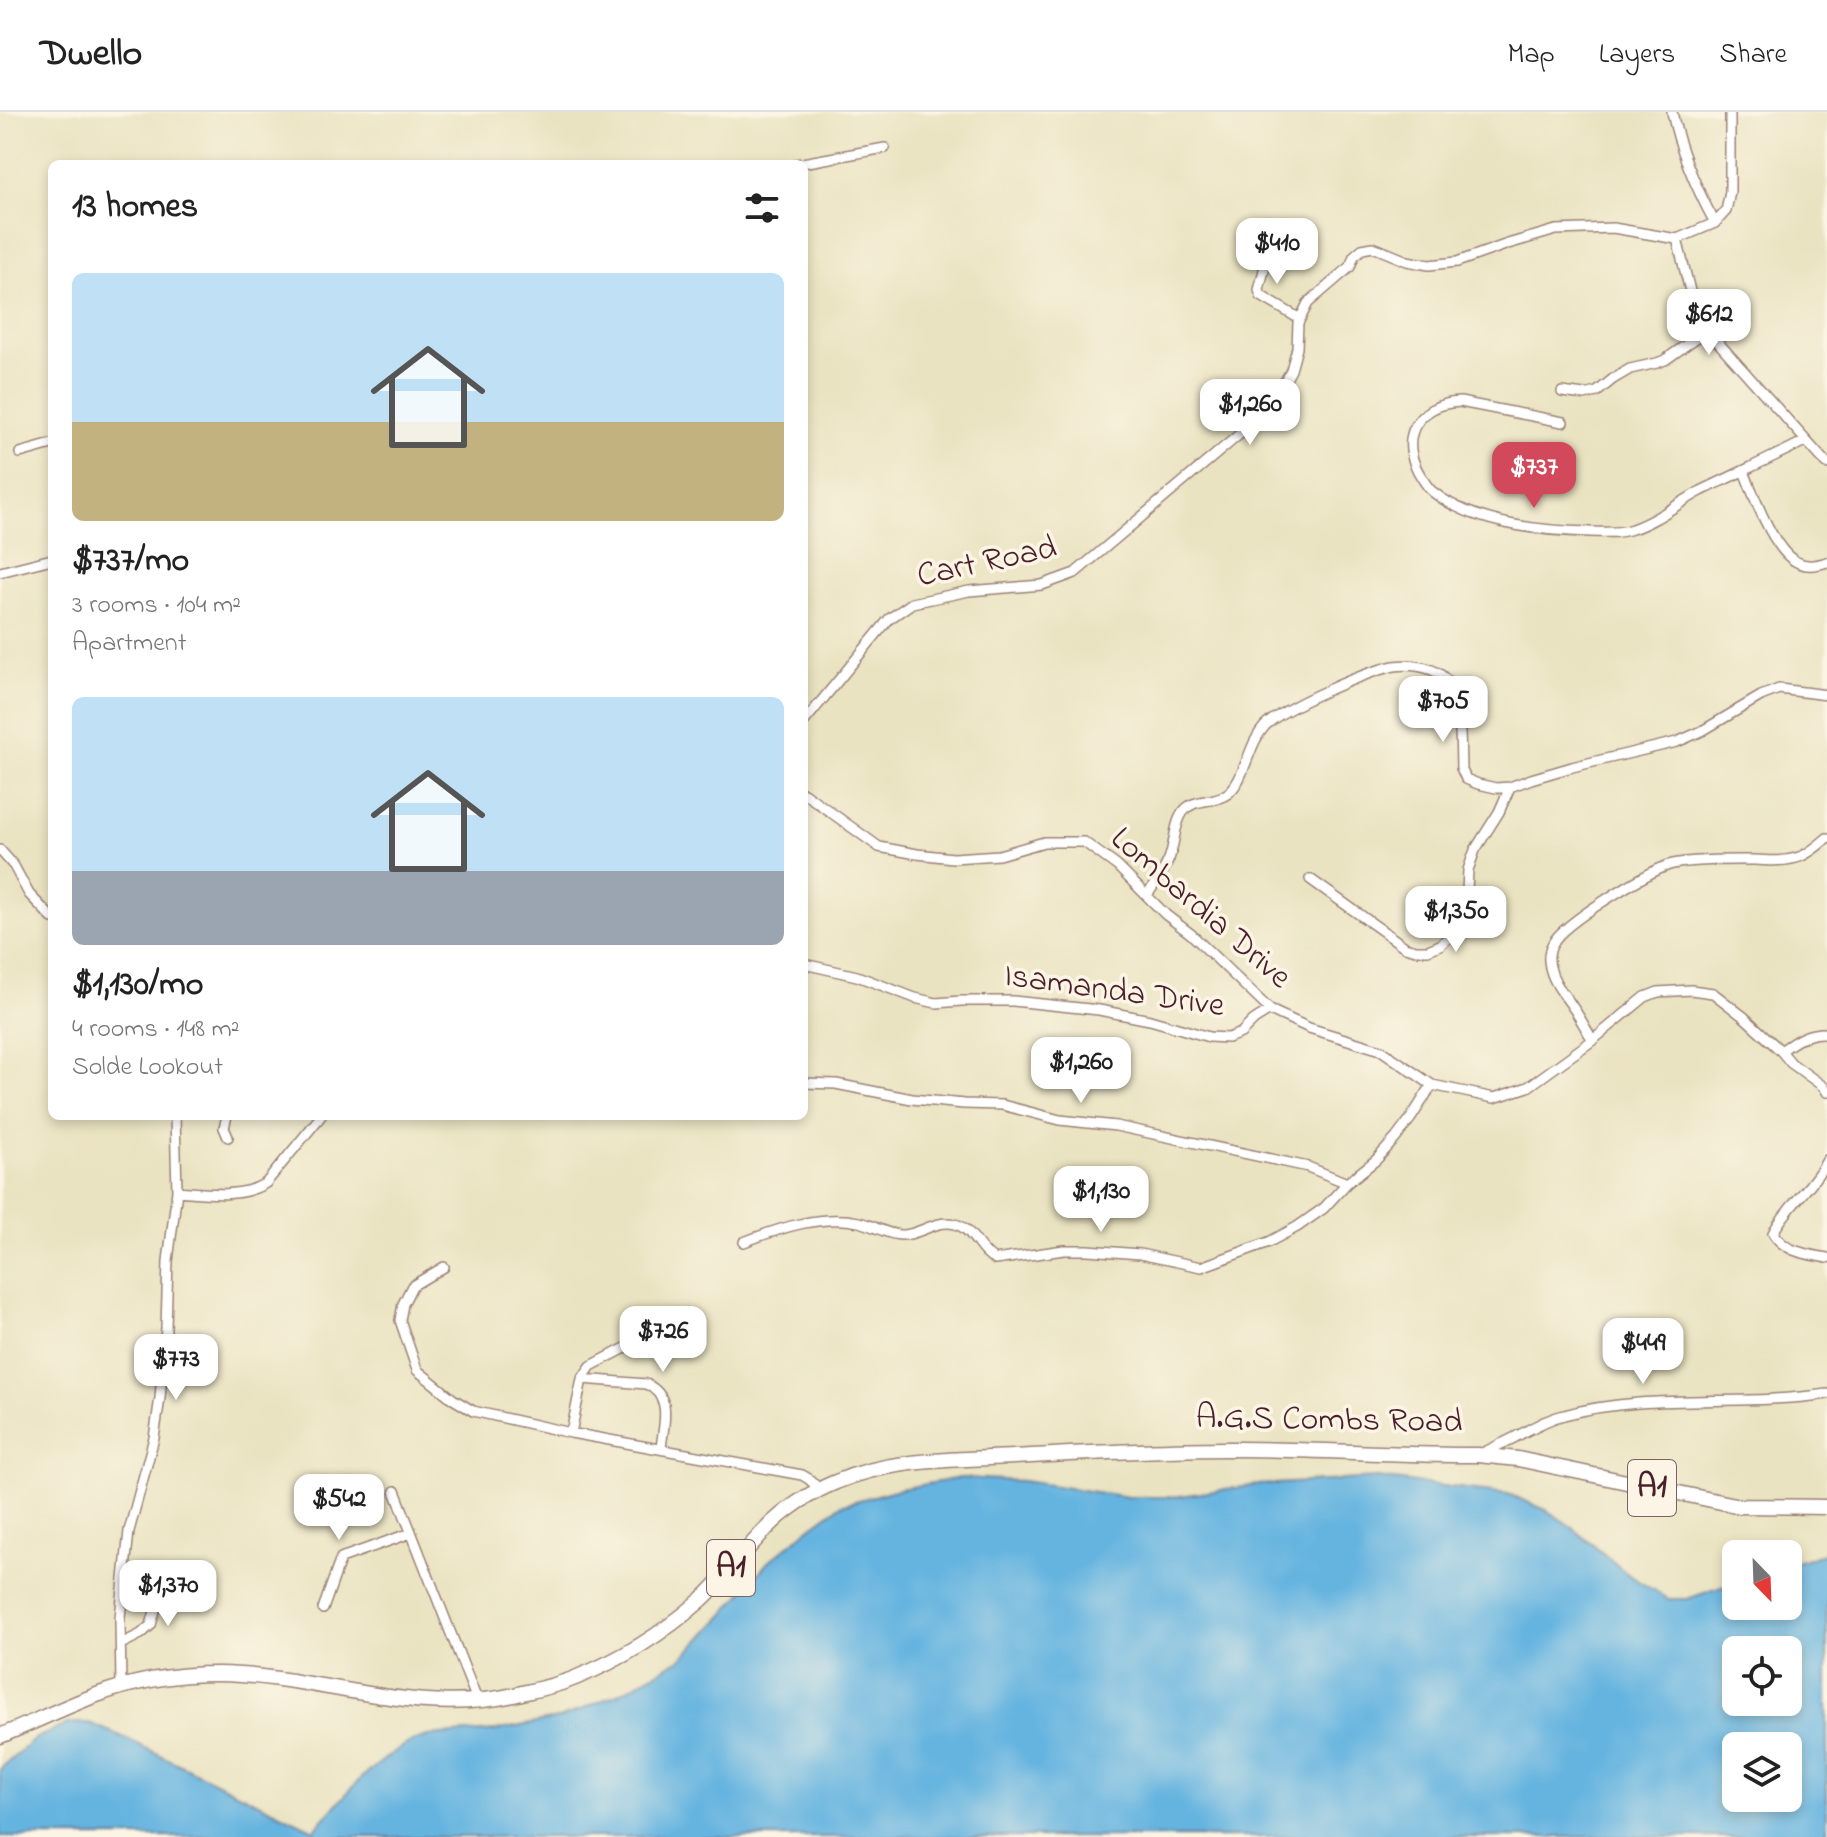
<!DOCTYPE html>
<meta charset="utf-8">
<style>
body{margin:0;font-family:"Indie Flower",sans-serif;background:#f2f2f2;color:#222;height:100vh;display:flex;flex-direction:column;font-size:30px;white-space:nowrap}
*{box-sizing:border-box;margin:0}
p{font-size:26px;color:#767676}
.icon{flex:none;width:44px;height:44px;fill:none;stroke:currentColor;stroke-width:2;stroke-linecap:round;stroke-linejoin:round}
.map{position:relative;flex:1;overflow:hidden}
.drawer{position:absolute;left:48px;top:48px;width:760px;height:960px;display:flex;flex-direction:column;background:#fff;border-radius:12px;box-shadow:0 4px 12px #0003}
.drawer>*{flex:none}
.needle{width:52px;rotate:157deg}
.controls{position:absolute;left:1722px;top:1428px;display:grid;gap:16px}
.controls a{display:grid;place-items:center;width:80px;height:80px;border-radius:12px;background:#fff;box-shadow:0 4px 12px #0003;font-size:40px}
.price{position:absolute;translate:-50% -68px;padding:0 18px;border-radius:16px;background:#fff;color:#222;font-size:26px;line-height:52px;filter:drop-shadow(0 2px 4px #0008)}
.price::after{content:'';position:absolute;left:50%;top:48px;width:24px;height:18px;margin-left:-12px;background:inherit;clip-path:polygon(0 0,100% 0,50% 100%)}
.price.selected{background:#d1495b;color:#fff}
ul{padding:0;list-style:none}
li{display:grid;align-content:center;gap:16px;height:424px;padding:0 24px}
li span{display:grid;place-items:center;height:248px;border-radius:12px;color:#555}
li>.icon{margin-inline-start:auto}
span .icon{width:144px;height:144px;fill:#fffc;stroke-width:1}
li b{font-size:34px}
h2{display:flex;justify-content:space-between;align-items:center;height:96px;padding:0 24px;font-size:34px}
header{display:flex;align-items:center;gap:48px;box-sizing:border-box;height:112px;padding:0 40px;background:#fff;border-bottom:2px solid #e0e0e0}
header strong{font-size:38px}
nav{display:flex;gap:44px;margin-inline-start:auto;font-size:28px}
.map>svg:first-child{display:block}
.water{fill:#65b4e0;stroke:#586a86;stroke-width:2;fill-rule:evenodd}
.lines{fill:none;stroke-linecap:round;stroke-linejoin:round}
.minor-casing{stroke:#9a8176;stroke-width:12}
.primary-casing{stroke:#9a8176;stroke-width:17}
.minor{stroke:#fff;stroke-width:9}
.primary{stroke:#fff;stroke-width:14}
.labels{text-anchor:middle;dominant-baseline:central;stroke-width:7;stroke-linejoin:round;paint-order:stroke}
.shield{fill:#fcf5e5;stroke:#7f5f63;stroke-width:2}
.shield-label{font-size:32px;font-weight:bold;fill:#4a1f2b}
.street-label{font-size:34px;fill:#4a1f2b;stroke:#fcf5e5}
</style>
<header>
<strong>Dwello</strong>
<nav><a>Map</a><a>Layers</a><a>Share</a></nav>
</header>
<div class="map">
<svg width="1827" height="1725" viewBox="0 0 1827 1725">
<rect width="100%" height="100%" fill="#fcf5e5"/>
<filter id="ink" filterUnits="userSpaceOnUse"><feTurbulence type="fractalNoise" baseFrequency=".0125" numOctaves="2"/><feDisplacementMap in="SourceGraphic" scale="16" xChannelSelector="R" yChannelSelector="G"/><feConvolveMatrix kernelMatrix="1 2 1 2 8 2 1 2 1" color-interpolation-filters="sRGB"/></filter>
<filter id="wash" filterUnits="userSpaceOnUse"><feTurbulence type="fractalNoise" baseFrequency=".006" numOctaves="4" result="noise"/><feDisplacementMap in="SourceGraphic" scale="32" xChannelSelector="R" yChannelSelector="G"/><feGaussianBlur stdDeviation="1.8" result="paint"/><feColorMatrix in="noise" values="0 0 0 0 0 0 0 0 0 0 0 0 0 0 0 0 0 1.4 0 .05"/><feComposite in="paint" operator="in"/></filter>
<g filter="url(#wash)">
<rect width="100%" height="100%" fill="#eae3c1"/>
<path class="water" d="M960,1366L1023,1369L1128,1385H1173L1257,1373L1377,1366L1508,1382L1546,1398L1569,1413L1630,1464L1668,1487H1687L1736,1470V1494H1788V1452L1827,1441V1725H0V1657L36,1626L70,1611H89L123,1625L314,1718L361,1666L391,1642L412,1629L428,1624L495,1619L561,1606L622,1580L682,1546L724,1503L768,1450L812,1414L841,1393L895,1378ZM1736,1538H1788V1590H1736ZM1736,1634H1788V1686H1736Z"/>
</g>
<g filter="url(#ink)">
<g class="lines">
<g class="minor-casing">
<path id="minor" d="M1672,0C1680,40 1696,76 1715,111
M797,52L885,36
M1677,127L1694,195L1707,218L1827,352
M1270,134L1259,178L1261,184L1300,207
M1562,280L1584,283L1597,280L1613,267L1630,257L1657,251L1665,248L1707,218
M1563,310L1460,290C1415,292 1397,329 1422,366C1425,371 1429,377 1433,380C1473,412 1541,419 1590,420C1603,420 1619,422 1632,417C1657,409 1678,391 1701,379C1736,362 1771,346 1805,329
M20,341L52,332
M1744,359C1753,382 1774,440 1797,450C1806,455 1818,453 1827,450
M0,460L52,447
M804,610L889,507L912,491L969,479L1042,473L1075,461L1260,305L1279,280L1291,258L1297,236L1298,211L1308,191L1350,155L1354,144L1362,137L1373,135L1407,149L1429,153L1457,150L1508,132L1556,118L1613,116L1677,127L1715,111L1726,99L1730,80V0
M804,681L879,735L917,742L953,746L999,743L1044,730H1084L1117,754L1166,803L1191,822L1270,898L1309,916L1381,938L1432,973L1494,986L1528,975L1593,928L1645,885L1658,880L1691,878L1713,881L1744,905L1781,939L1791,951L1824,975L1827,980
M0,738L14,754L29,782L52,806
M1310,767L1405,835L1416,838H1428L1440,833L1462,814L1466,802L1468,758L1475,738L1499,700L1510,675
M1147,784C1154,772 1164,760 1169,747C1175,732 1174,712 1183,700C1194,685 1213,692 1227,682C1246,668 1247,632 1266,613C1286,594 1365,560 1394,554C1408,552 1429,554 1441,563C1463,579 1460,631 1461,656L1466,667L1478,672L1496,676L1510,675L1531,667L1572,655L1677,630L1702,619L1761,584L1779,577L1827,583
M804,852L857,864L915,886L936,891L961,889H1013L1099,898L1150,908L1209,925L1228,926L1241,921L1254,908L1270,898
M1593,928C1586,918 1581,907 1574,897C1565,883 1553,871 1550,855C1548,847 1549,838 1553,831C1563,811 1646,761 1669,753C1688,747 1733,748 1754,748C1770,749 1787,750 1802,744C1811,740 1820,732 1827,726
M1781,939C1796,928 1808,920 1827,921
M804,971L836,972L912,987L964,992L1002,993L1060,1008L1116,1014L1308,1055L1347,1071
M227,1004L224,1016L228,1025
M1827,1048C1813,1075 1787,1094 1773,1121C1784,1140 1807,1142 1827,1146
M177,1079C206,1081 240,1087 266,1071L321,1004
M744,1130C780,1116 821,1102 859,1110C873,1113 887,1123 901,1123C918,1124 935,1107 955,1112C973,1116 979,1141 995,1148L1064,1138H1088L1140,1142L1201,1155L1269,1130L1297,1115L1324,1096L1347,1071L1376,1048L1396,1026L1411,1006L1432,973
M444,1155L412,1174L403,1192L400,1208L417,1258L453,1287L473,1299L571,1321L802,1363L809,1367L820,1378
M582,1267L646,1272C674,1285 663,1312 661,1337
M571,1321L582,1267L591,1254L673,1211
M1481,1342C1494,1335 1507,1330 1519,1323C1534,1315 1547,1307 1564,1303C1649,1280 1740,1295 1827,1282
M395,1379L477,1588
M323,1497L341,1446L411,1421
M121,1532L141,1522L151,1513L165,1463
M121,1575L120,1506L129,1419L154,1326L160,1286L166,1216L168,1149L177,1079L175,1004"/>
</g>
<g class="primary-casing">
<path id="primary" d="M0,1624C32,1611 62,1596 94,1584C133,1569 176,1562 218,1562C318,1563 412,1606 514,1583C534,1578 556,1574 575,1566C620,1548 665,1520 701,1488C725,1466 743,1440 765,1418C784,1398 811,1380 836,1370C892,1346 955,1348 1014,1345C1085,1341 1156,1337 1227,1337C1311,1336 1395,1344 1478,1343L1518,1347L1740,1394L1827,1395"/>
</g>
<use href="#minor" class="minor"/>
<use href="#primary" class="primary"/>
</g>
</g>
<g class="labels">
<g class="shield">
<rect x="1628" y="1348" width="48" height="56" rx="6"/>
<rect x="707" y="1428" width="48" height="56" rx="6"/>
</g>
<g class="shield-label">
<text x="1652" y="1376">A1</text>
<text x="731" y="1456">A1</text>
</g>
<g class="street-label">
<text transform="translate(987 451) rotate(-12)">Cart Road</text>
<text transform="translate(1200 797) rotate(41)">Lombardia Drive</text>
<text transform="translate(1114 880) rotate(8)">Isamanda Drive</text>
<text transform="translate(1329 1309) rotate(1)">A.G.S Combs Road</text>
</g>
</g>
</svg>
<div class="controls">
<a><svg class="needle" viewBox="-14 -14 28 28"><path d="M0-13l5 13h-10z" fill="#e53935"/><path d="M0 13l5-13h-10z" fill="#767676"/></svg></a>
<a><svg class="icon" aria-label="locate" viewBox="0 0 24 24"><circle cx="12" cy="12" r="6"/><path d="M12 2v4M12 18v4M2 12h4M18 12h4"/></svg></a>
<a><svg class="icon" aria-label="layers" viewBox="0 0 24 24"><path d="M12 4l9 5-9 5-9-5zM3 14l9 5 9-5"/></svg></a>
</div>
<b class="price" style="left:1277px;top:174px">$410</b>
<b class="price" style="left:1709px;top:245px">$612</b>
<b class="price" style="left:1250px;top:335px">$1,260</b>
<b class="price selected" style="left:1534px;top:398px">$737</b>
<b class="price" style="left:1443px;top:632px">$705</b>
<b class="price" style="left:1456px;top:842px">$1,350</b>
<b class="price" style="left:1081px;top:993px">$1,260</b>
<b class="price" style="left:1101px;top:1122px">$1,130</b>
<b class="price" style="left:663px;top:1262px">$726</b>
<b class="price" style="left:1643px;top:1274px">$449</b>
<b class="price" style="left:176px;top:1290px">$773</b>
<b class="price" style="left:339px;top:1430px">$542</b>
<b class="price" style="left:168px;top:1516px">$1,370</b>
<section class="drawer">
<h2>13 homes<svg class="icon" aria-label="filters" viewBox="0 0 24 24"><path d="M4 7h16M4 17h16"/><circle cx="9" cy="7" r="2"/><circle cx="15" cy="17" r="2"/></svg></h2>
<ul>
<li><span style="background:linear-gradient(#bfe0f5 60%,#c2b280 0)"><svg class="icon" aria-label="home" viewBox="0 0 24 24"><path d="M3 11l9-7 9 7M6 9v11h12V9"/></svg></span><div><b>$737/mo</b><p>3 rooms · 104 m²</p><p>Apartment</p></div></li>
<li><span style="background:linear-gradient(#bfe0f5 70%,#9aa5b1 0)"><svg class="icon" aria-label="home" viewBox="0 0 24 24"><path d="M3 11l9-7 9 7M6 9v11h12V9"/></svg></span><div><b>$1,130/mo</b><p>4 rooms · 148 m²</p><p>Solde Lookout</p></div></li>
</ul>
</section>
</div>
